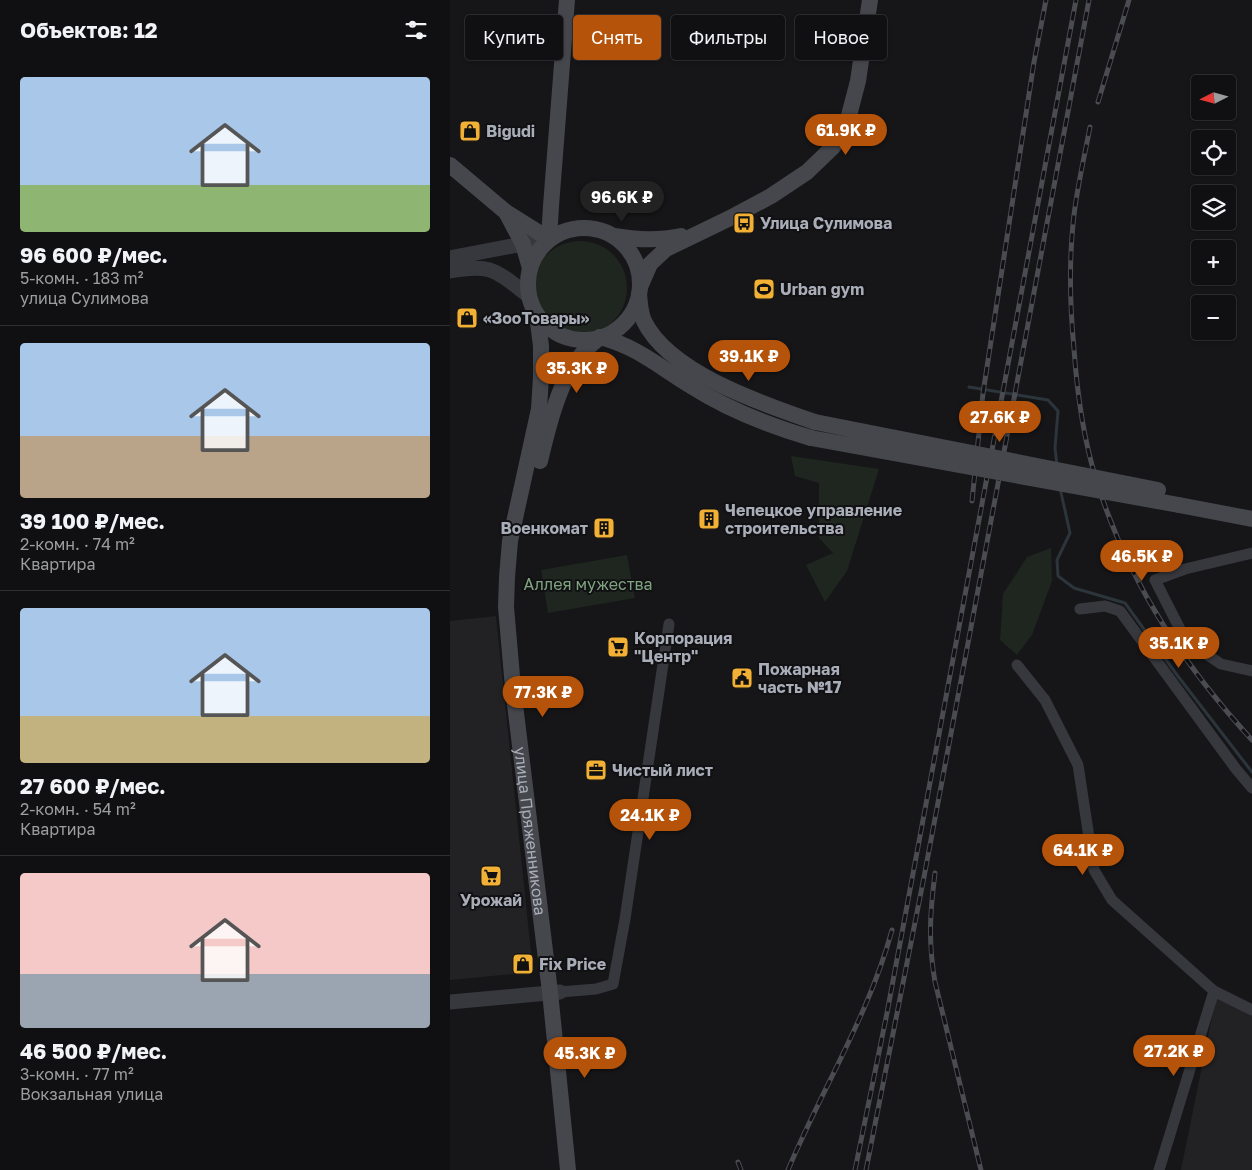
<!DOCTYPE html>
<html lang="ru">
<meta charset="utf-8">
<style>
body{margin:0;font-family:"Golos Text",sans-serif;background:#1e1e20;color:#f1f3f6;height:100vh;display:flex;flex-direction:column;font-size:19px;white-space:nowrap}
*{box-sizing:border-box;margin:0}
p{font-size:16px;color:#9c9d9f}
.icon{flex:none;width:28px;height:28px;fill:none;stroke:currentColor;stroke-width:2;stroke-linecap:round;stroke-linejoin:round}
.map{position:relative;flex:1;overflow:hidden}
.sheet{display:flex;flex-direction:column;background:#101012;width:450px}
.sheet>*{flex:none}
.hud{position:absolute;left:15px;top:15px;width:475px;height:45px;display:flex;gap:10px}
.needle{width:32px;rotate:264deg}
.tools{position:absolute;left:741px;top:75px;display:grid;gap:10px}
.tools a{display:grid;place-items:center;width:45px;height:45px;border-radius:5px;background:#101012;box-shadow:0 1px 4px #0004,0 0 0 1px #303032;font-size:25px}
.price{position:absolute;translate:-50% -42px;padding:0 11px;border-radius:18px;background:#b45309;color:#fff;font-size:16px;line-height:32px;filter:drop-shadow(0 1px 2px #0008)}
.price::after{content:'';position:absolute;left:50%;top:30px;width:15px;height:11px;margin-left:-8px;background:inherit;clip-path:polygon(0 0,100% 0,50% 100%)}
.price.current{background:#222;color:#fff}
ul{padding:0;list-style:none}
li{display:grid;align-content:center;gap:10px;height:265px;padding:0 20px}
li+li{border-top:1px solid #303032}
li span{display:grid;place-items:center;height:155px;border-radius:5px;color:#555}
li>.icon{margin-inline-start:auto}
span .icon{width:90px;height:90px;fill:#fffc;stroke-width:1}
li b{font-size:21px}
h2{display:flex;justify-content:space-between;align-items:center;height:60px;padding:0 20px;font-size:21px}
.chip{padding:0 18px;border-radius:5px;background:#101012;box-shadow:0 1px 4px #0004,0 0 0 1px #303032;font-size:18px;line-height:45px}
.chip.current{background:#b45309;color:#fff}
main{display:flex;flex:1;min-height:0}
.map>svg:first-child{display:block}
.built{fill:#222225}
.green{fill:#1e261f}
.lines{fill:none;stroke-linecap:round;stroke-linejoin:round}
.stream{stroke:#2c353c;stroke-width:3}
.minor{stroke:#37383d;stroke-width:11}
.tertiary{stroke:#37383d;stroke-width:15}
.secondary{stroke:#45474d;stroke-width:16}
.rail-casing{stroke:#4a4c52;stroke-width:5}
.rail{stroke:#111113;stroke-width:3;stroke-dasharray:9;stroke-linecap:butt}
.secondary-bridge{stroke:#45474d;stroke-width:16}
.labels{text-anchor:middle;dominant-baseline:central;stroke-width:4;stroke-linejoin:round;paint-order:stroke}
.poi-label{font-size:16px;font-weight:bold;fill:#a8adb8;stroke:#111113;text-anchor:start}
.park-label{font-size:16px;fill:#7fa381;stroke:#111113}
.street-label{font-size:16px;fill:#a8adb8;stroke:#111113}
</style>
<main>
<section class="sheet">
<h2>Объектов: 12<svg class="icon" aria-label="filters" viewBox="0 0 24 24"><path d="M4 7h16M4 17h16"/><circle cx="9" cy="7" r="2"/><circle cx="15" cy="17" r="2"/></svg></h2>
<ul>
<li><span style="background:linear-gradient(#a9c7e8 70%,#8fb573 0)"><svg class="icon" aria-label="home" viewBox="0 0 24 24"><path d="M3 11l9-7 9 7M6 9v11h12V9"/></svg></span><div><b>96 600 ₽/мес.</b><p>5-комн. · 183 m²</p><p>улица Сулимова</p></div></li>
<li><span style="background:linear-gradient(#a9c7e8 60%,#b9a48a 0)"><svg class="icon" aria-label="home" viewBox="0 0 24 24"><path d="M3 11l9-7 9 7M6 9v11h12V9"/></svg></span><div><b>39 100 ₽/мес.</b><p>2-комн. · 74 m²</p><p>Квартира</p></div></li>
<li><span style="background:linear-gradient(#a9c7e8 70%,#c2b280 0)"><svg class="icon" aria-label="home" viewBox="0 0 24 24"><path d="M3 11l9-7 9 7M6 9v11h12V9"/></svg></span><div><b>27 600 ₽/мес.</b><p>2-комн. · 54 m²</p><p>Квартира</p></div></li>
<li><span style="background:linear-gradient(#f6c9c9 65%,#9aa5b1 0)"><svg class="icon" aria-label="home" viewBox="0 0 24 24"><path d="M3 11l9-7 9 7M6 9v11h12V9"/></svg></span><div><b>46 500 ₽/мес.</b><p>3-комн. · 77 m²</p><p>Вокзальная улица</p></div></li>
</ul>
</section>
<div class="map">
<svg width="802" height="1170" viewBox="0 0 802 1170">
<rect width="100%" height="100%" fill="#161618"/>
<path class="built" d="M46,616L83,972L0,980V621Z
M766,997L802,1016V1170H731Z"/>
<path class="green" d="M83 288a47 47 0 1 1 94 0a47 47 0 1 1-94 0Z
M341,456L429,469L397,571L375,602L356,565L383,553L369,538V483L345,476Z
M601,548L602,581L582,635L567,655L550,640L553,594L577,557Z
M177,555L185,598L98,613L91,570Z"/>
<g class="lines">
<path class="stream" d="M519,387L598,400L608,411L605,448L607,465
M610,488L620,533L607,560L608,576L624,588L675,603L727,675L802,772"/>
<path class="minor" d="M802,553L735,569L705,580L734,637L741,644L771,664L802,671
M630,609L655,606L670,611L786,769L802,788
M567,665L595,700L628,765L644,870L662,900L764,991L802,1010
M110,992L146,989L163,984L175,919L219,624
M709,1170L764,991"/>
<path class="tertiary" d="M0,258L99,239
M0,271C42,263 46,271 79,296
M0,1002L110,992"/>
<g class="secondary">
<path d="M0,165L56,212L99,239"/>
<path d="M57,214L73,244L80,268"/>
<circle cx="134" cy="284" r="56"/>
<path d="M164,236C187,240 208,241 231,236"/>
<path d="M99,239L101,206L117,0"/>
<path d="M190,287L200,264L216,249L278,219L321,196L357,172L383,147L396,127L408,81L420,0"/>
<path d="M189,294C190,303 190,312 194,321C219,373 313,404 365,422"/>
<path id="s1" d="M87,315L91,346V377L89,409L60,541L57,577L56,607L63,688L100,992L118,1170"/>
<path d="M150,337C188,347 208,366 241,386C277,409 320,426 361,438"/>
<path d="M90,461C97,432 107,390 123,366C130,354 139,346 150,337"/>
<path d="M729,505L802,519"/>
</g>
<g class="rail-casing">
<path id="rail" d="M648,102L679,0
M640,127C634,159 626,191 623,224C619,265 620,307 624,349C627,392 633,437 646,479C676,578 733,665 802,740
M522,501L533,393L584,62L596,0
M485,873C480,913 478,941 485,982L531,1170
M288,1162L291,1170
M338,1170C372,1089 419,1015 442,930
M405,1170L437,1013L626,0
M416,1170L474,877L639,0"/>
</g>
<use href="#rail" class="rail"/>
<path class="secondary-bridge" d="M365,422L708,490
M361,438L729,505"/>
</g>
<defs>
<g id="shop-square" transform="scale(1.125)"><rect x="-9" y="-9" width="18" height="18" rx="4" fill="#f2b134" stroke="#111113"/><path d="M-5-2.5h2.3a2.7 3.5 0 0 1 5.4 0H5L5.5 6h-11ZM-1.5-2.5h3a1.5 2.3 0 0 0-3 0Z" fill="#111"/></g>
<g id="bus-square" transform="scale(1.125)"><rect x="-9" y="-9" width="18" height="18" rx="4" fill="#f2b134" stroke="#111113"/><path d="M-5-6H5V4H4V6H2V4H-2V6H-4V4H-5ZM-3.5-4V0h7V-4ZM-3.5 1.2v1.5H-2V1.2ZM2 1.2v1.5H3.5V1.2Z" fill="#111"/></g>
<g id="stadium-square" transform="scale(1.125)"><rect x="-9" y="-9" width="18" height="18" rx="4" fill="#f2b134" stroke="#111113"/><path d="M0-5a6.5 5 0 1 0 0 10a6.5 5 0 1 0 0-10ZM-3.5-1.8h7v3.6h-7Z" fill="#111"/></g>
<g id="building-square" transform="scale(1.125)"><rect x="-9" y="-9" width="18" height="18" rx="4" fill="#f2b134" stroke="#111113"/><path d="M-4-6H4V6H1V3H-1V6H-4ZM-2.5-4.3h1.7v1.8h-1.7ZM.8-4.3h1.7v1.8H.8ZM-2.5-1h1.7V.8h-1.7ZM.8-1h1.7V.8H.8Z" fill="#111"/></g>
<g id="supermarket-square" transform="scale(1.125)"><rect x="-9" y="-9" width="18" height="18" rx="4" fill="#f2b134" stroke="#111113"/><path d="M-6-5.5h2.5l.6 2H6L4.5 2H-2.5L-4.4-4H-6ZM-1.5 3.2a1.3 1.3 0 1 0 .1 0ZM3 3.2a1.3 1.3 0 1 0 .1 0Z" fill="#111"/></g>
<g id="civic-square" transform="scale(1.125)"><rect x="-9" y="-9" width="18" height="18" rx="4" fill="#f2b134" stroke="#111113"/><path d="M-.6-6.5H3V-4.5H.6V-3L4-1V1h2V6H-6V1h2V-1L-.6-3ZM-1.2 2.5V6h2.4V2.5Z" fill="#111"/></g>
<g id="office-square" transform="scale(1.125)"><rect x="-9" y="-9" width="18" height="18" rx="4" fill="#f2b134" stroke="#111113"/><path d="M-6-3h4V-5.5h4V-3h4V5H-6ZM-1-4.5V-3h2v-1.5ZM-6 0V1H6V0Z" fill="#111"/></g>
</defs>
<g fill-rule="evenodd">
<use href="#shop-square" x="20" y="131"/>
<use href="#bus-square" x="294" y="223"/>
<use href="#stadium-square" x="314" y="289"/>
<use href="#shop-square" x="17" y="318"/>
<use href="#building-square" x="259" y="519"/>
<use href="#building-square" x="154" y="528"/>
<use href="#supermarket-square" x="168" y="647"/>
<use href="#civic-square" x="292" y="678"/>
<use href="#office-square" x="146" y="770"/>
<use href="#supermarket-square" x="41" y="876"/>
<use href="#shop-square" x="73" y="964"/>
</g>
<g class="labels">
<g class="poi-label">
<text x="36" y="131">Bigudi</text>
<text x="310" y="223">Улица Сулимова</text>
<text x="330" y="289">Urban gym</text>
<text x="33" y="318">«ЗооТовары»</text>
<text x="275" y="510">Чепецкое управление<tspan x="275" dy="18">строительства</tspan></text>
<text x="138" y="528" text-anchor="end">Военкомат</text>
<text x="184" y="638">Корпорация<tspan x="184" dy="18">"Центр"</tspan></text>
<text x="308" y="669">Пожарная<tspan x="308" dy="18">часть №17</tspan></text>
<text x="162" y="770">Чистый лист</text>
<text x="41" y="900" text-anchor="middle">Урожай</text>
<text x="89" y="964">Fix Price</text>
</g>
<g class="park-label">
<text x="138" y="584">Аллея мужества</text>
</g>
<g class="street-label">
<text stroke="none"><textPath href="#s1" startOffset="521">улица Пряженникова</textPath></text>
</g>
</g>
</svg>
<div class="tools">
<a><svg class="needle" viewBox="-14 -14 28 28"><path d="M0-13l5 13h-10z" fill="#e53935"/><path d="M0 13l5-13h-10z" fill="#9c9d9f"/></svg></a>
<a><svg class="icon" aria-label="locate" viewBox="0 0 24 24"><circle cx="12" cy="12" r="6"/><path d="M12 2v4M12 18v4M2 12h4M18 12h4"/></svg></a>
<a><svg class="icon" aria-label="layers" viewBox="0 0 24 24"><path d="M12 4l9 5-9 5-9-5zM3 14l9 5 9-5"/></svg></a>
<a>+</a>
<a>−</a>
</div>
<b class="price" style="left:396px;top:156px">61.9K ₽</b>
<b class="price current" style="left:172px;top:223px">96.6K ₽</b>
<b class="price" style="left:299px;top:382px">39.1K ₽</b>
<b class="price" style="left:127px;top:394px">35.3K ₽</b>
<b class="price" style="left:550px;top:443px">27.6K ₽</b>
<b class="price" style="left:692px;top:582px">46.5K ₽</b>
<b class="price" style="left:729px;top:669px">35.1K ₽</b>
<b class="price" style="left:93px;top:718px">77.3K ₽</b>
<b class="price" style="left:200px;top:841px">24.1K ₽</b>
<b class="price" style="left:633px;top:876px">64.1K ₽</b>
<b class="price" style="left:724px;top:1077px">27.2K ₽</b>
<b class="price" style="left:135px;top:1079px">45.3K ₽</b>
<div class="hud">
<a class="chip">Купить</a>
<a class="chip current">Снять</a>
<a class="chip">Фильтры</a>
<a class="chip">Новое</a>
</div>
</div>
</main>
